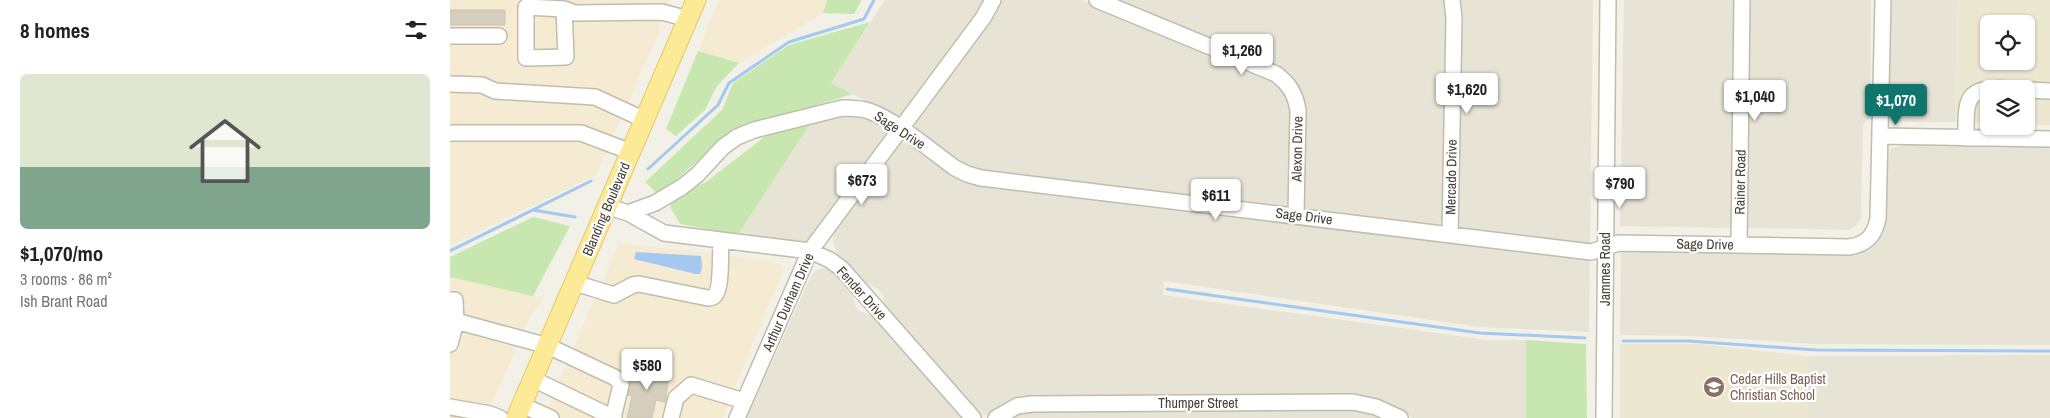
<!DOCTYPE html>
<meta charset="utf-8">
<style>
body{margin:0;font-family:"Archivo Narrow",sans-serif;background:#f6f6f6;color:#222;height:100vh;display:flex;flex-direction:column;font-size:19px;white-space:nowrap}
*{box-sizing:border-box;margin:0}
p{font-size:16px;color:#767676}
.icon{flex:none;width:28px;height:28px;fill:none;stroke:currentColor;stroke-width:2;stroke-linecap:round;stroke-linejoin:round}
.map{position:relative;flex:1;overflow:hidden}
.sheet{display:flex;flex-direction:column;background:#fff;width:450px}
.sheet>*{flex:none}
.controls{position:absolute;left:1530px;top:15px;display:grid;gap:10px}
.controls a{display:grid;place-items:center;width:55px;height:55px;border-radius:8px;background:#fff;box-shadow:0 1px 4px #0004;font-size:25px}
.price{position:absolute;translate:-50% -42px;padding:0 11px;border-radius:5px;background:#fff;color:#222;font-size:16px;line-height:32px;filter:drop-shadow(0 1px 2px #0008)}
.price::after{content:'';position:absolute;left:50%;top:30px;width:15px;height:11px;margin-left:-8px;background:inherit;clip-path:polygon(0 0,100% 0,50% 100%)}
.price.selected{background:#0f766e;color:#fff}
ul{padding:0;list-style:none}
li{display:grid;align-content:center;gap:10px;height:265px;padding:0 20px}
li span{display:grid;place-items:center;height:155px;border-radius:8px;color:#555}
li>.icon{margin-inline-start:auto}
span .icon{width:90px;height:90px;fill:#fffc;stroke-width:1}
li b{font-size:21px}
h2{display:flex;justify-content:space-between;align-items:center;height:60px;padding:0 20px;font-size:21px}
main{display:flex;flex:1;min-height:0}
.map>svg:first-child{display:block}
.residential{fill:#e7e3d5}
.commercial{fill:#f5ead2}
.education{fill:#ece7d1;fill-rule:evenodd}
.green{fill:#c8e7b0}
.water{fill:#a4c8ef}
.lines{fill:none;stroke-linecap:round;stroke-linejoin:round}
.stream{stroke:#a4c8ef;stroke-width:3}
.building{fill:#d5cebc;stroke:#cfc6b0}
.minor-casing{stroke:#c1bcac;stroke-width:18}
.major-casing{stroke:#e2ca66;stroke-width:21}
.minor{stroke:#fff;stroke-width:15}
.major{stroke:#fdea96;stroke-width:19}
.labels{text-anchor:middle;dominant-baseline:central;stroke-width:4.5;stroke-linejoin:round;paint-order:stroke}
.street-label{font-size:14px;fill:#464136;stroke:#fff}
.education-label{font-size:14px;fill:#785e54;stroke:#fff;text-anchor:start}
</style>
<main>
<section class="sheet">
<h2>8 homes<svg class="icon" aria-label="filters" viewBox="0 0 24 24"><path d="M4 7h16M4 17h16"/><circle cx="9" cy="7" r="2"/><circle cx="15" cy="17" r="2"/></svg></h2>
<ul>
<li><span style="background:linear-gradient(#dfe7d0 60%,#7fa58c 0)"><svg class="icon" aria-label="home" viewBox="0 0 24 24"><path d="M3 11l9-7 9 7M6 9v11h12V9"/></svg></span><div><b>$1,070/mo</b><p>3 rooms · 86 m²</p><p>Ish Brant Road</p></div></li>
</ul>
</section>
<div class="map">
<svg width="1600" height="418" viewBox="0 0 1600 418">
<rect width="100%" height="100%" fill="#f3f1e7"/>
<path class="residential" d="M435,0H536L457,111L452,115L445,116L381,83Z
M549,0H632L819,75L830,82L842,102L841,198L836,206L829,209L526,172L511,166L465,131L464,124L466,117Z
M661,0H997L993,221L986,227L858,211L853,206L850,94Z
M1007,0H1143L1140,245L1011,229L1007,223Z
M1174,0H1286L1281,228L1170,226Z
M1300,0H1421L1420,118L1413,124L1411,219L1405,227L1399,230L1297,228Z
M1440,0H1507L1505,122H1444L1438,115Z
M397,112L435,123L437,130L434,143L357,242L349,243L288,235L363,119Z
M454,142L461,143L503,173L1140,259L1139,332L1030,327L714,281L713,295L1037,340H1076V418H962L951,409L929,400L896,395L581,396L557,402L536,415L530,414L525,410L435,309L433,295L428,289L411,279L389,258L384,246L383,235L387,225L443,147Z
M1454,145L1600,147V345L1364,344L1242,336L1170,335L1171,251L1426,240L1435,226L1437,156L1442,148Z
M373,268L381,269L400,287L407,310L427,318L513,418H297L360,278L365,271Z
M1600,355V418H1358V356Z
M902,408L923,413L935,418H557L564,414L582,410Z"/>
<path class="commercial" d="M0,0H219L211,20L209,32L146,175L0,245Z
M269,0H377L373,13L289,63L248,51Z
M169,243L317,260L331,265L333,271L272,418H93Z
M0,277L93,298L79,319L36,418H0Z"/>
<path class="education" d="M1507,0H1600V125L1576,124V89H1539V123L1505,122ZM1539,24H1576V61H1539Z
M1170,344H1249L1358,356V418H1170Z"/>
<path class="green" d="M377,0H412L404,14L373,13Z
M420,22L381,83L402,94L279,133L209,195L195,182L272,110L283,83L339,45Z
M248,51L289,63L267,86L255,110L226,136L216,129Z
M363,119L288,235L230,224L220,207L222,199L256,182L322,131Z
M83,217L120,226L83,296L0,277V257Z
M1076,340L1136,344L1137,418H1076Z"/>
<path class="water" d="M186,252L251,256L252,268L250,274H246L184,259Z"/>
<g class="lines">
<path class="stream" d="M198,169L268,105L279,83L339,42L414,19L424,0
M83,210L125,217
M0,251L141,181
M717,289L1030,333L1135,338
M1173,341H1238L1366,350L1600,351"/>
</g>
<path class="building" d="M0,10H55V25H0Z
M190,364L220,371L215,402L206,400L202,418H177L182,396L178,395L183,368L189,370Z"/>
<g class="lines">
<g class="minor-casing">
<path id="minor" d="M647,0L826,74C839,84 845,93 848,110L846,215
M114,9L116,57L76,58V7L114,9L125,13L212,12L238,19
M0,36H49
M0,84L32,85L45,91L145,97L195,120
M1576,90L1600,91
M0,133H131L181,152
M1431,136L1600,139
M1516,138C1516,99 1514,87 1558,89
M156,206L178,213L205,203L232,187L247,175L273,147L287,137L304,130L392,108C401,108 411,108 419,111C447,121 480,150 505,168L517,174L531,178L1141,252L1169,243L1399,247C1417,244 1424,236 1428,219L1433,0
M178,213L214,233L360,251L380,260L392,269L523,418
M1000,234L1004,18L1002,0
M1289,244L1292,0
M125,283L164,295L183,285L189,284L258,298C261,298 263,298 265,295C272,288 270,252 271,240
M0,300H5L6,321L98,346L166,378L171,385L163,418
M0,344L6,321
M83,379L164,418
M72,405L101,418
M0,407L40,414L50,418
M221,418L226,398L241,385L294,401
M287,418L360,251L533,18L543,0
M546,418L567,406L582,404L903,402L926,407L950,418
M1154,418L1158,0"/>
</g>
<g class="major-casing">
<path id="major" d="M66,418L246,0"/>
</g>
<use href="#minor" class="minor"/>
<use href="#major" class="major"/>
</g>
<defs>
<g id="school-disc" transform="scale(1.125)"><circle r="9.5" fill="#8d6e63" stroke="#fff"/><path d="M0-5L7-2L0 1L-7-2ZM-4 1L0 2.5L4 1V4Q0 6-4 4Z" fill="#fff"/></g>
</defs>
<g fill-rule="evenodd">
<use href="#school-disc" x="1264" y="387"/>
</g>
<g class="labels">
<g class="street-label">
<text transform="translate(450 130) rotate(33)">Sage Drive</text>
<text transform="translate(847 149) rotate(-89)">Alexon Drive</text>
<text transform="translate(1001 177) rotate(-89)">Mercado Drive</text>
<text transform="translate(1290 182) rotate(-89)">Rainer Road</text>
<text transform="translate(156 209) rotate(-67)">Blanding Boulevard</text>
<text transform="translate(854 216) rotate(7)">Sage Drive</text>
<text transform="translate(1255 244) rotate(1)">Sage Drive</text>
<text transform="translate(1155 269) rotate(-90)">Jammes Road</text>
<text transform="translate(412 293) rotate(48)">Fender Drive</text>
<text transform="translate(338 302) rotate(-66)">Arthur Durham Drive</text>
<text x="748" y="403">Thumper Street</text>
</g>
<g class="education-label">
<text x="1280" y="379">Cedar Hills Baptist<tspan x="1280" dy="16">Christian School</tspan></text>
</g>
</g>
</svg>
<div class="controls">
<a><svg class="icon" aria-label="locate" viewBox="0 0 24 24"><circle cx="12" cy="12" r="6"/><path d="M12 2v4M12 18v4M2 12h4M18 12h4"/></svg></a>
<a><svg class="icon" aria-label="layers" viewBox="0 0 24 24"><path d="M12 4l9 5-9 5-9-5zM3 14l9 5 9-5"/></svg></a>
</div>
<b class="price" style="left:792px;top:76px">$1,260</b>
<b class="price" style="left:1017px;top:115px">$1,620</b>
<b class="price" style="left:1305px;top:122px">$1,040</b>
<b class="price selected" style="left:1446px;top:126px">$1,070</b>
<b class="price" style="left:412px;top:206px">$673</b>
<b class="price" style="left:1170px;top:209px">$790</b>
<b class="price" style="left:766px;top:221px">$611</b>
<b class="price" style="left:197px;top:391px">$580</b>
</div>
</main>
